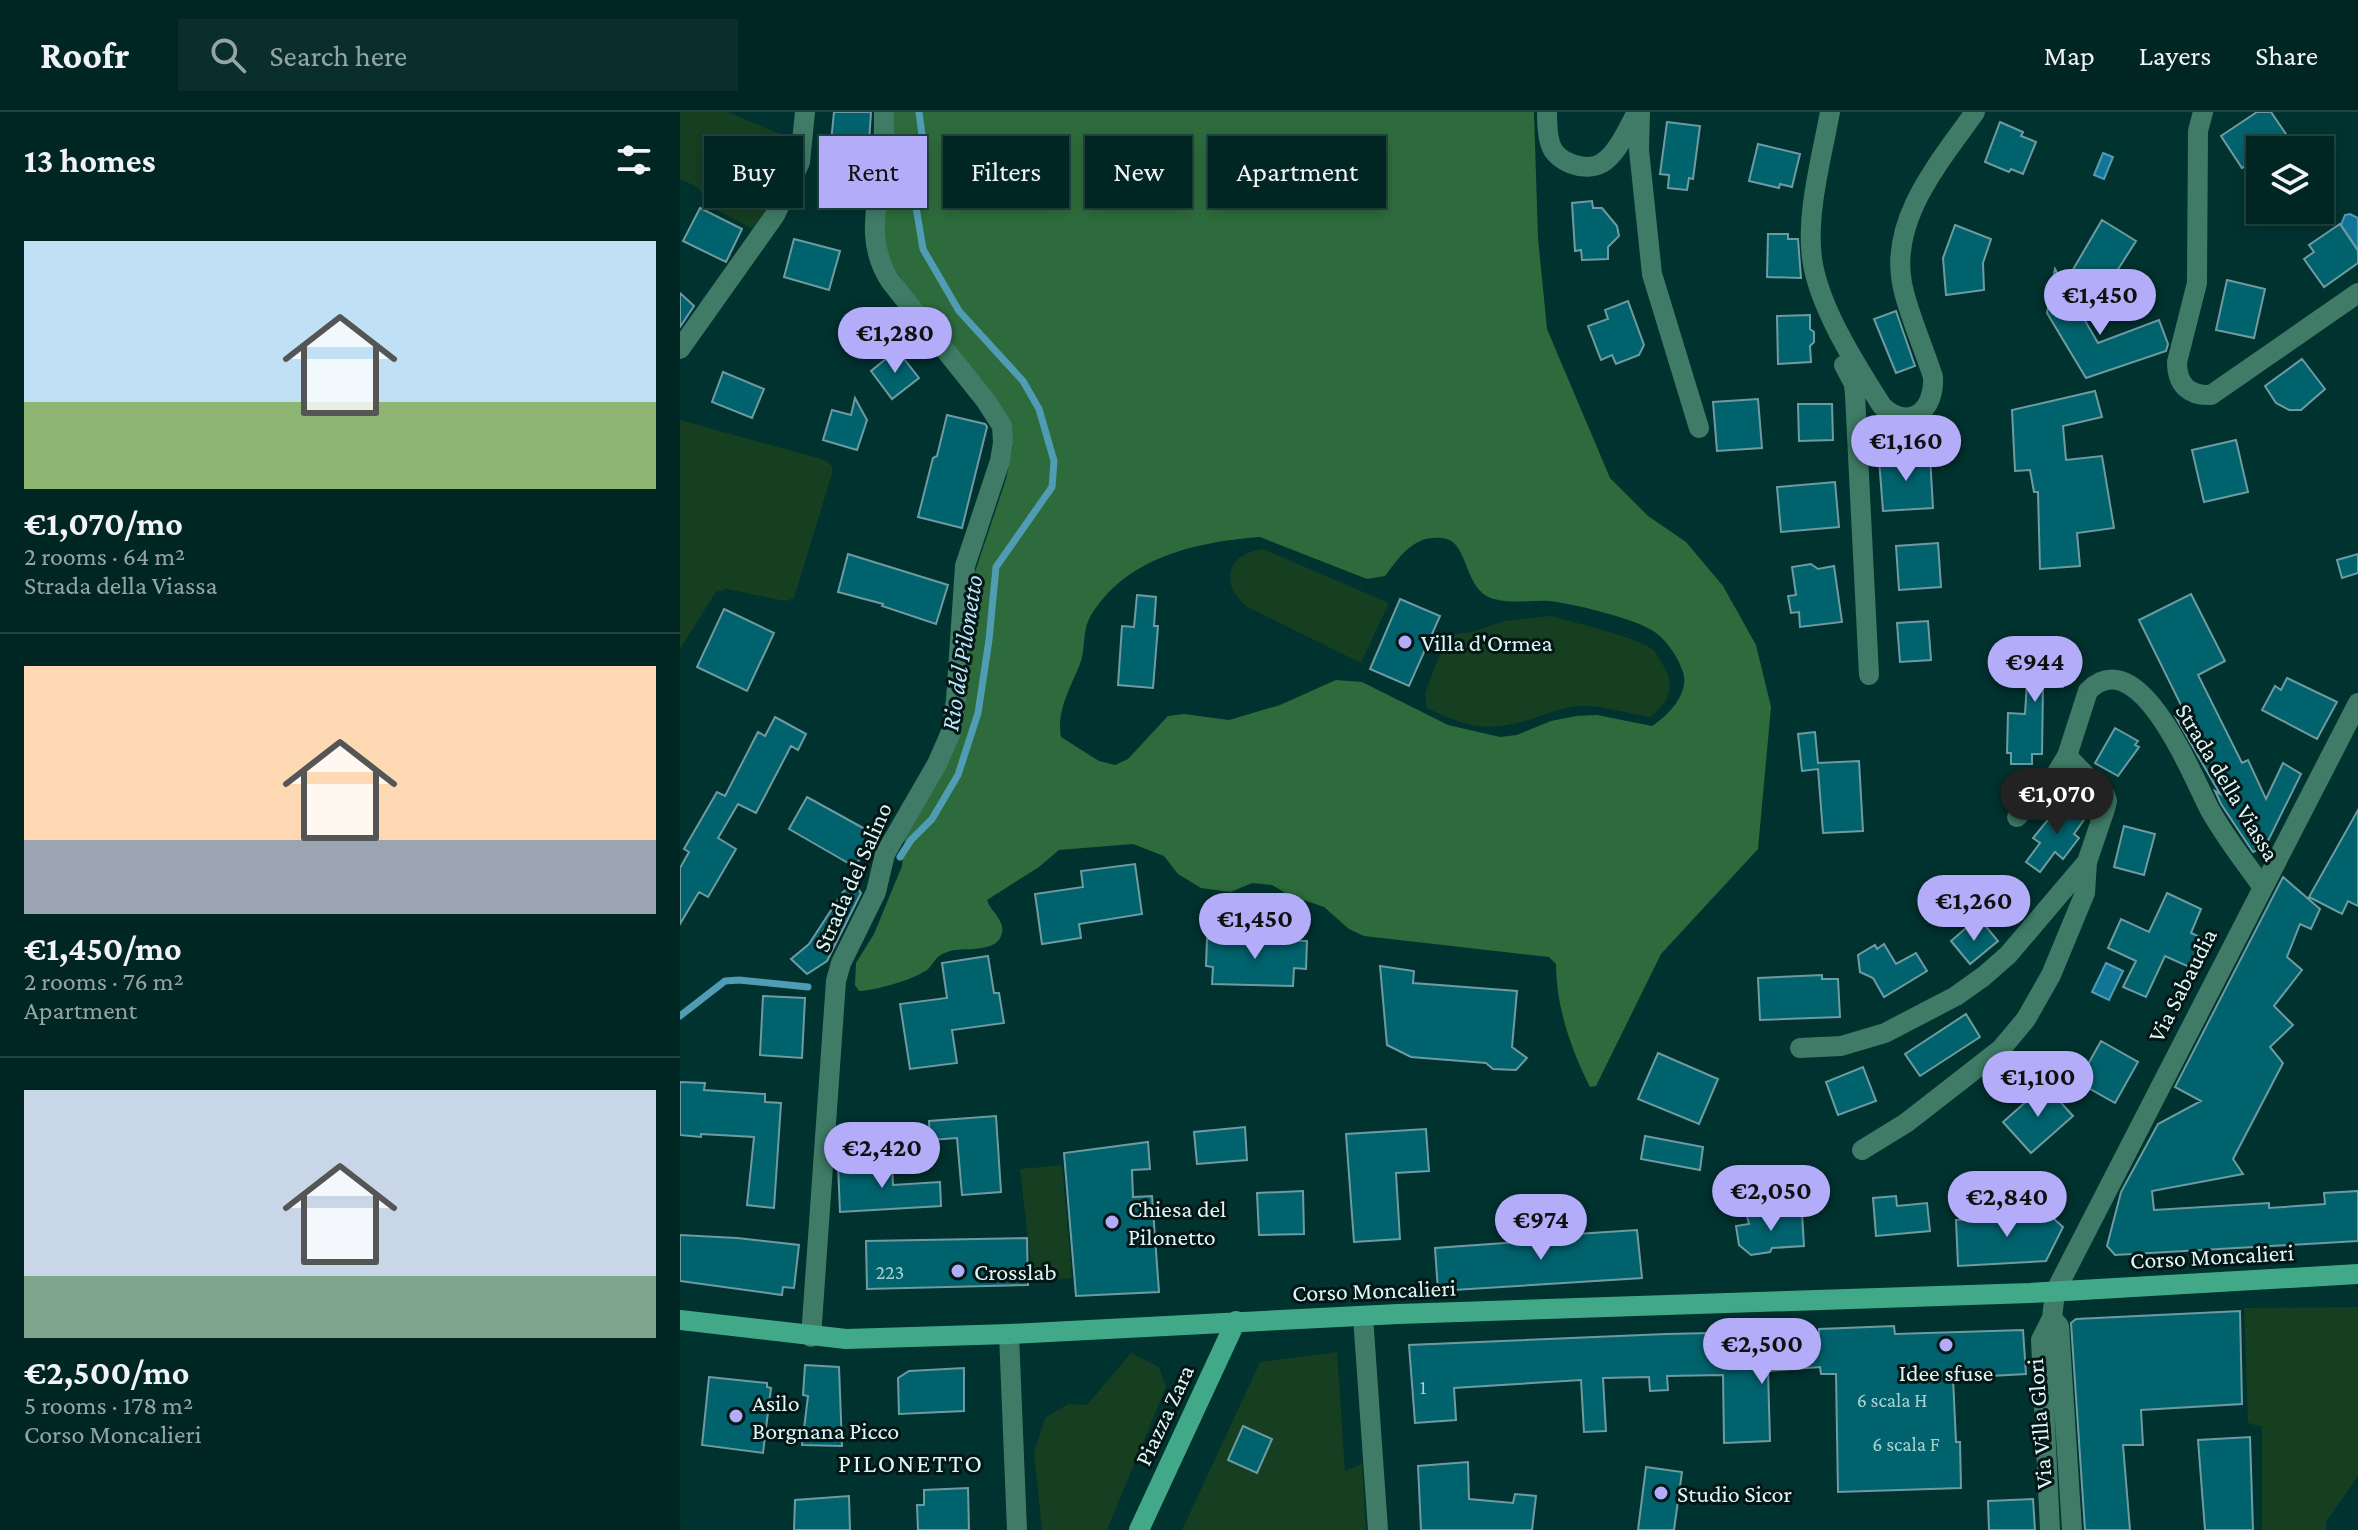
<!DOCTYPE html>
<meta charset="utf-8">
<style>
body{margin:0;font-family:"Crimson Pro",serif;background:#0a2e2b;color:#f1f3f6;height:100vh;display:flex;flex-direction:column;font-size:30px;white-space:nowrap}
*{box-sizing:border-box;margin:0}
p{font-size:26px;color:#95a5a6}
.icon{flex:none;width:44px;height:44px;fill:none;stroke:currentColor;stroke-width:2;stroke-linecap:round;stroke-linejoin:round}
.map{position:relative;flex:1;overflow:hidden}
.sheet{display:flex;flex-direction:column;background:#002623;width:680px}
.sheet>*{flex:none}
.guide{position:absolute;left:24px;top:24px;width:760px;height:72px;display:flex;gap:16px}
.controls{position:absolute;left:1566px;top:24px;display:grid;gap:16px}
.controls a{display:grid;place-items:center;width:88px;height:88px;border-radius:0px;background:#002623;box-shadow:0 4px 12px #0003,0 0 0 2px #224341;font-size:40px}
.price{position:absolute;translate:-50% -68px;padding:0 18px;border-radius:28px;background:#b3adf9;color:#111;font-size:26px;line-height:52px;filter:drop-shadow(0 2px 4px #0008)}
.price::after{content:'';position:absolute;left:50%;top:48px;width:24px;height:18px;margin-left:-12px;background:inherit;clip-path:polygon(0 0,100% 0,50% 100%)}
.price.on{background:#222;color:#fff}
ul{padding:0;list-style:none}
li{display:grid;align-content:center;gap:16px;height:424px;padding:0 24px}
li+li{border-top:2px solid #224341}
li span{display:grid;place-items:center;height:248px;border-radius:0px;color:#555}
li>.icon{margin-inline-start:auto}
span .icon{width:144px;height:144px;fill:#fffc;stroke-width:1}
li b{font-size:34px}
h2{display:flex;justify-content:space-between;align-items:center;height:96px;padding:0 24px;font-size:34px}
.tag{padding:0 28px;border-radius:0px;background:#002623;box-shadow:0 4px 12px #0003,0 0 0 2px #224341;font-size:28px;line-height:72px}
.tag.on{background:#b3adf9;color:#111}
header{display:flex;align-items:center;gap:48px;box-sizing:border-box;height:112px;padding:0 40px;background:#002623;border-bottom:2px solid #224341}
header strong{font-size:38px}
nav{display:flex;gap:44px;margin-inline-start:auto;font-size:28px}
.search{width:560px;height:72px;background:#0a2e2b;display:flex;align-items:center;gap:20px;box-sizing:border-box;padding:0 28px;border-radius:0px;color:#95a5a6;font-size:30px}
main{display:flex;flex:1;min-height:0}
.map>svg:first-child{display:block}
.green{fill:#163e20}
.forest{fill:#2d6b3c;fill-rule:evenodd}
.water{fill:#127598;stroke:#509cb4;stroke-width:2}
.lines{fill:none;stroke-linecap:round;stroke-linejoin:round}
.stream{stroke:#509cb4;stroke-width:7}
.building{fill:#00626d;stroke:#6e9ba2;stroke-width:2}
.minor{stroke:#3f7b66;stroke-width:20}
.tertiary{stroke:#3f7b66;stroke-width:20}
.secondary{stroke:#41a988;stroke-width:20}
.poi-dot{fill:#b3adf9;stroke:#041615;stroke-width:3}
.labels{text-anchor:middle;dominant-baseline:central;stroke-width:6;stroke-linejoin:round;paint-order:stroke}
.number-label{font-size:20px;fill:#a7d2d2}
.poi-label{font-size:24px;fill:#dff7f4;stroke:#041615;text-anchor:start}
.street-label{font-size:24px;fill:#dff7f4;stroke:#041615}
.water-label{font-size:26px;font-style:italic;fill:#bce6fa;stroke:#041615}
.neighbourhood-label{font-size:26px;letter-spacing:2px;fill:#dff7f4;stroke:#041615}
</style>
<header>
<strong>Roofr</strong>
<div class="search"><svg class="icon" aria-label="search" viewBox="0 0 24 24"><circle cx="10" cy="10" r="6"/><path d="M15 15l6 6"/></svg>Search here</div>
<nav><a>Map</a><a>Layers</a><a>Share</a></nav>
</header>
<main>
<section class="sheet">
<h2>13 homes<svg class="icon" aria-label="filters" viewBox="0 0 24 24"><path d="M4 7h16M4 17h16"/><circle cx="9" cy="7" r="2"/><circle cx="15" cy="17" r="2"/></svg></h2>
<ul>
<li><span style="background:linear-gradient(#bfe0f5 65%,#8fb573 0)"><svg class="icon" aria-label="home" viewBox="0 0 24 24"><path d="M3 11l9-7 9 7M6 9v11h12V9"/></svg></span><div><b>€1,070/mo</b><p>2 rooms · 64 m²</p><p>Strada della Viassa</p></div></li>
<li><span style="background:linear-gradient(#ffd9b3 70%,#9aa5b1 0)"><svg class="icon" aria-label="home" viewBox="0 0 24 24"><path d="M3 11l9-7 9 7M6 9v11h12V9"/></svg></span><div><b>€1,450/mo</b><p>2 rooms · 76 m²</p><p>Apartment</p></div></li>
<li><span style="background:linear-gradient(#c9d6e8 75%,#7fa58c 0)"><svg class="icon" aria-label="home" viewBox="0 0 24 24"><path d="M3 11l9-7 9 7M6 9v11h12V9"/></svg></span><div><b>€2,500/mo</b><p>5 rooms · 178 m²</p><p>Corso Moncalieri</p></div></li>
</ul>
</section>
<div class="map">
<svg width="1678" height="1418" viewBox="0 0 1678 1418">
<rect width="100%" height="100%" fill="#00322f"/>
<path class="green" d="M0,0H48L115,28L98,78L75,118L40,100L27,89L17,75L0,67Z
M0,308L145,348L152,354V362L114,486L105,489L47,477L36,480L0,537Z
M583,437L709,491L681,551L566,494C539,471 547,442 583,437Z
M870,504C889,509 960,526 972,537C976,540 980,548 983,553C996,574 990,590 970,605C951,602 920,593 902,594C886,594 869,601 854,606C809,621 788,616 747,596L745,581L765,529L774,522L793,520L824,509Z
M382,1053L392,1166L353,1170L340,1057Z
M1678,1195V1364L1646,1410V1418H1582V1315L1568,1311L1564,1196Z
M657,1240L665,1359L682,1352L686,1418H502L580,1250Z
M451,1241L479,1255L486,1275L427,1418H362L354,1341L365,1306L388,1292L407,1293Z"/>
<path class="forest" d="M212,0H854L858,126L867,217L930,366L968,404L1006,430L1043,474L1076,533L1091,595L1078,737L981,842L916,974L910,975C891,937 876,895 876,852L869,845L684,824L669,817L644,795L609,783L592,773L572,771L551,780L521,776L498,762L484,744L453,732L379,738L359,755L307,788C310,799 325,808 322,821C317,843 282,834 267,840C256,844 256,848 249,856C240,866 194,879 179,879L175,873L176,851L194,822L222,754L225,726L284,590L295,460L326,367L333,334L329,307L229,179L207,145L202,116ZM580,425L687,467L705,464C721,443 734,423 762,426C790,428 782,478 814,487C832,492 852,488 869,489C891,491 951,506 970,517C985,525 997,543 1003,560C1010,581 988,604 972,614L917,603L896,604L871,609L837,623L820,625L768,613L682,570L656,568L600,593L549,608L504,602L488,604L448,647L435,653L419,649L381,625C376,597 392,574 401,549C405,536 403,519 409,507C444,445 516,430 580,425Z"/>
<path class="water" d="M1423,41L1433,45L1424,67L1414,63Z
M1670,102L1678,106V138L1661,113L1665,103Z
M1426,851L1443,859L1429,888L1412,880Z"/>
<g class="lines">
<path class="stream" d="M220,745L231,728L252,707L278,663L298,601L309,528L316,455L372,375L374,349L359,297L343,269L279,199L243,137L235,89L243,31L239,0
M0,904L45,869L59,868L128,875"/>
</g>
<path class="building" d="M154,0H191L186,75L147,71Z
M1577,0H1591L1608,25L1589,38H1580V44L1562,56L1541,24Z
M987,10L1020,14L1013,67L1009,66L1007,78L988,76L989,63L980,62Z
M1320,10L1343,20L1341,24L1356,30L1343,62L1331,57L1329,60L1305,50Z
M1078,32L1120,42L1112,75L1100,72L1099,76L1069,69Z
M912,89L913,96H922L937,114L939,124L928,135V147L902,148L901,138L895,139L892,91Z
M20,96L62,117L46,150L3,129Z
M1422,108L1456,129L1423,181L1391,161Z
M1660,112L1678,139V151L1644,175L1624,147L1634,140L1629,133Z
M1275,113L1311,127L1303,151L1304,178L1266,183L1263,146Z
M1088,122H1108V127H1118L1121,166L1087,165Z
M114,127L160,139L149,178L104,165Z
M1375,157L1418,231L1479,208L1488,232L1486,239L1406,266L1367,201Z
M1547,168L1585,177L1574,226L1536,218Z
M0,181L14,194L0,215Z
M948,189L964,233L959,243L936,252L932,243L921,248L908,214L928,207L925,198Z
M1216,199L1235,254L1216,261L1194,207Z
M1130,203V217L1134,220V230L1130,234L1131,250L1098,252L1097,204Z
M217,238L239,266L212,287L191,259Z
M1622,247L1645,277L1621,298H1609L1596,291L1585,274Z
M43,260L84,277L72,306L32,290Z
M1415,279L1422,305L1383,314L1386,348L1422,344L1434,416L1397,421L1400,454L1360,457L1358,380H1354L1350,358L1335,359L1332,298Z
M175,286L187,308L177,338L143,328L152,298L171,303Z
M1078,287L1082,336L1037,339L1033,290Z
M1118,292H1152L1153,328L1119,329Z
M267,303L305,312L307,315L282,416L238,405L253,346L257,344Z
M1556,328L1568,380L1524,390L1512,338Z
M1250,344L1253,396L1203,399L1199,347Z
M1155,370L1159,415L1101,420L1097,375Z
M1258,431L1261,475L1219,478L1216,434Z
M168,442L268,473L256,512L202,494L203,492L158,480Z
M1678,442V461L1662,466L1657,448Z
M1131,452L1138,457L1154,454L1162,510L1120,515L1119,500L1111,501L1108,484L1116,483L1112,455Z
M1511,482L1545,549L1518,563L1562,651L1568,648L1586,687L1603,651L1621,662L1585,735L1573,740L1541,692L1535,679L1540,682L1495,604L1504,599L1459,508Z
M457,483L476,485L474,514H478L473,576L438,573L442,514L454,515Z
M720,487L760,504L729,574L690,557Z
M44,497L94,521L67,579L17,555Z
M1248,509L1251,548L1220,550L1217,511Z
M1354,537L1390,538L1388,562L1384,561L1383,575L1363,574L1362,642H1352V652H1331V641H1327L1328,601L1345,602L1349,538Z
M1607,566L1657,590L1637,627L1582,598L1595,574L1601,578Z
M95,605L126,622L118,638L111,634L76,701L58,692L38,726L56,737L28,785L19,780L0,812V756L9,740L4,737L37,680L45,684L78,620L85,624Z
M1435,616L1458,629L1455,633L1459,635L1438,664L1415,651Z
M1135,620L1138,651L1179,649L1183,719L1143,721L1138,657L1122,659L1118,622Z
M127,685L194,722L175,755L109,717Z
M1384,688L1406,705L1394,722L1399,726L1383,747L1375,740L1360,760L1346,750L1360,731L1353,726Z
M1678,698V794L1668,789L1662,802L1629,785Z
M1444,714L1475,722L1464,763L1434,755Z
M455,752L462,802L399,812L401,826L362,832L355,782L403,775L401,759Z
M1603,765L1640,797L1631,817L1620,812L1607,845L1622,858L1594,894L1613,913L1590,935L1603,951L1553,1047L1563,1062L1472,1079L1474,1098L1589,1091V1096L1645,1092L1644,1081L1678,1079V1129L1435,1143L1427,1134L1441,1080L1478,1012L1521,989L1495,975Z
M175,772L181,781L147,849L127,862L111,847L129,832L163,780Z
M1487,781L1521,797L1511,821L1529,829L1516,858L1485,844L1466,885L1443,875L1456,849L1428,836L1441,807L1469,820Z
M1303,811L1318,829L1290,852L1271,829L1286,816L1290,822Z
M527,827L627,829L626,857L614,856L613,874L532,872L533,855L526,854Z
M1204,832L1216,852L1236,841L1247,859L1204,885L1193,866L1180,860L1178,843L1195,833L1197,837Z
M308,844L314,881H319L324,911L272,918L277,951L230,957L220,892L267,886L262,851Z
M700,854L734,859L733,871L837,879L832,935L847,946L836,958L813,957L806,951L731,945L707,933Z
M1142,863V867H1158L1160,905L1080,908L1078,866Z
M83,884L125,886L122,946L80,943Z
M1286,902L1300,925L1240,964L1225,942Z
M1421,929L1458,950L1435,991L1398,970Z
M978,941L1038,967L1019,1012L958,987Z
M1183,955L1196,989L1158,1003L1146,970Z
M0,970L25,971L24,978L85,982V990L101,991L94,1096L67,1093L74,1025L21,1022V1025L0,1023Z
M1365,973L1393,1004L1351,1041L1323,1010Z
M316,1004L321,1080L282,1083L277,1026L250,1028L249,1009Z
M565,1015L567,1048L517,1052L514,1020Z
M746,1017L749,1059L716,1061L720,1127L674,1130L666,1022Z
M965,1024L1023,1035L1020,1058L961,1047Z
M468,1030L470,1057L452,1058L453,1085L472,1084L479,1180L396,1184L384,1041Z
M212,1050L213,1073L260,1070L261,1094L160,1100L158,1053Z
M623,1079L624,1122L579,1123L577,1081Z
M1216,1084L1217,1094L1247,1091L1250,1119L1196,1124L1193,1086Z
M1355,1090L1383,1115L1366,1149L1278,1154L1276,1108L1344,1104Z
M1122,1101L1124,1134L1092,1136L1090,1140L1071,1143L1059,1133L1056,1114L1069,1112L1067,1104Z
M957,1118L962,1166L758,1179L755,1136L881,1127V1123Z
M0,1123L57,1126L119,1133L114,1176L103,1175L102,1183L0,1169Z
M347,1126L348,1173L187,1177L186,1129Z
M1560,1199L1562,1292L1461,1298L1463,1333H1443L1450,1418H1405L1391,1211L1396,1207Z
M1214,1214L1215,1222L1343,1218L1346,1262L1273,1266L1276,1330H1280L1281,1376L1158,1380L1156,1262H1141L1140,1255L1088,1259L1090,1329L1044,1331L1043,1263L987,1264L988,1278L970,1279L969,1265L923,1266L926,1319L904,1320L901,1268L774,1276L776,1308L735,1311L729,1233L986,1222L1031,1221V1226L1139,1224V1217Z
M125,1253L159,1255L162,1334L122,1333L128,1284L123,1283Z
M284,1256V1299L219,1302L218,1266L229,1259Z
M29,1265L87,1271V1275L91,1276L83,1341L22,1333Z
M563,1314L592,1327L577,1361L548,1348Z
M1570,1325L1573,1418H1525L1518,1328Z
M788,1350L789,1387L833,1391L835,1382L856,1384L852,1418H741L738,1354Z
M966,1355L1002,1360L994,1418H958Z
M288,1376L289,1418H238L237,1393H244V1378Z
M169,1384L170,1418H114L115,1388Z
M1353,1387L1355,1418H1309L1308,1389Z"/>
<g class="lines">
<path class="minor" d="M867,0C867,10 867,21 870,31C875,50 905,61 922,51C938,41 948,16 957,0
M960,0L959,38L972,162L1019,316
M1150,0C1142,44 1126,101 1132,146C1138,194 1176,253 1202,294C1230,320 1255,298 1253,265C1244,236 1227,199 1222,171C1210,106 1260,50 1295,0
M1523,0L1518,19L1517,171L1497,250C1497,273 1509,284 1531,283L1678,181
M0,237L95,103L120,50L125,0
M1164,253L1174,272L1175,283L1189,563
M1337,705L1376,662L1387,644L1408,579C1459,527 1513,666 1530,698C1545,725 1564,749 1582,774
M1120,936L1161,934L1205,921L1276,884L1304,864L1328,843L1407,750L1425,697L1427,689L1425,683L1387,644
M1182,1038L1226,1011L1321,937L1346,907L1371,863L1405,781L1407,750
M683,1204L698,1418
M1372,1206L1379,1214L1392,1418
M329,1222L337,1418
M131,1225L156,869L161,851L196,780L205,742L257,652L271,620L276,588L285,454L320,349L323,331L322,314L306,289L211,170C183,129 199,88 203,44C204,29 204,14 204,0
M1370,1418L1361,1228L1372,1206L1375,1180"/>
<path class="tertiary" d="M1375,1180L1678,591"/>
<path class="secondary" d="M0,1208L166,1227L329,1222L718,1202L1350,1181L1678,1162
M459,1418L556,1209"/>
</g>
<g class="poi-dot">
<circle cx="725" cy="530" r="8"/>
<circle cx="432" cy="1110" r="8"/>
<circle cx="278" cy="1159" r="8"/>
<circle cx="1266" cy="1233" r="8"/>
<circle cx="56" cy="1304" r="8"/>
<circle cx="981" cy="1381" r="8"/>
</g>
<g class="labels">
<g class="number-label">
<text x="210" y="1160">223</text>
<text x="743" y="1275">1</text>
<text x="1212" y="1288">6 scala H</text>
<text x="1226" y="1332">6 scala F</text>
</g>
<g class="poi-label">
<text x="741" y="530">Villa d'Ormea</text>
<text x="448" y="1096">Chiesa del<tspan x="448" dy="28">Pilonetto</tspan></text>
<text x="294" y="1159">Crosslab</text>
<text x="1266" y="1260" text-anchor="middle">Idee sfuse</text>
<text x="72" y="1290">Asilo<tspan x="72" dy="28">Borgnana Picco</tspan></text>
<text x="997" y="1381">Studio Sicor</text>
</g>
<g class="street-label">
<text transform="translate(1548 670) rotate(59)">Strada della Viassa</text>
<text transform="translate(172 765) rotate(-66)">Strada del Salino</text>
<text transform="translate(1502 873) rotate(-63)">Via Sabaudia</text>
<text transform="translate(1532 1144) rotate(-3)">Corso Moncalieri</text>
<text transform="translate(694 1178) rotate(-2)">Corso Moncalieri</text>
<text transform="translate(484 1303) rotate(-65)">Piazza Zara</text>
<text transform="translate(1359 1312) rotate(-94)">Via Villa Glori</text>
</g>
<g class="water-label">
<text transform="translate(282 541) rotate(-81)">Rio del Pilonetto</text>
</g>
<g class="neighbourhood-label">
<text x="231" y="1351">PILONETTO</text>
</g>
</g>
</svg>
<div class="controls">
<a><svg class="icon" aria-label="layers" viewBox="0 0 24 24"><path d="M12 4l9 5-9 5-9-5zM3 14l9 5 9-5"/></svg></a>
</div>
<b class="price" style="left:1420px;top:225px">€1,450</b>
<b class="price" style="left:215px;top:263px">€1,280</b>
<b class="price" style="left:1226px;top:371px">€1,160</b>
<b class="price" style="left:1355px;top:592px">€944</b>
<b class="price on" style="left:1377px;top:724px">€1,070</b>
<b class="price" style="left:1294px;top:831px">€1,260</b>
<b class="price" style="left:575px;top:849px">€1,450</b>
<b class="price" style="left:1358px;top:1007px">€1,100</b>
<b class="price" style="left:202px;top:1078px">€2,420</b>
<b class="price" style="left:1091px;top:1121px">€2,050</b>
<b class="price" style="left:1327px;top:1127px">€2,840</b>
<b class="price" style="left:861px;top:1150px">€974</b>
<b class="price" style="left:1082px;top:1274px">€2,500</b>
<div class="guide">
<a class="tag">Buy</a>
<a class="tag on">Rent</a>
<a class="tag">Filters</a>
<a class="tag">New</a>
<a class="tag">Apartment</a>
</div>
</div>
</main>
